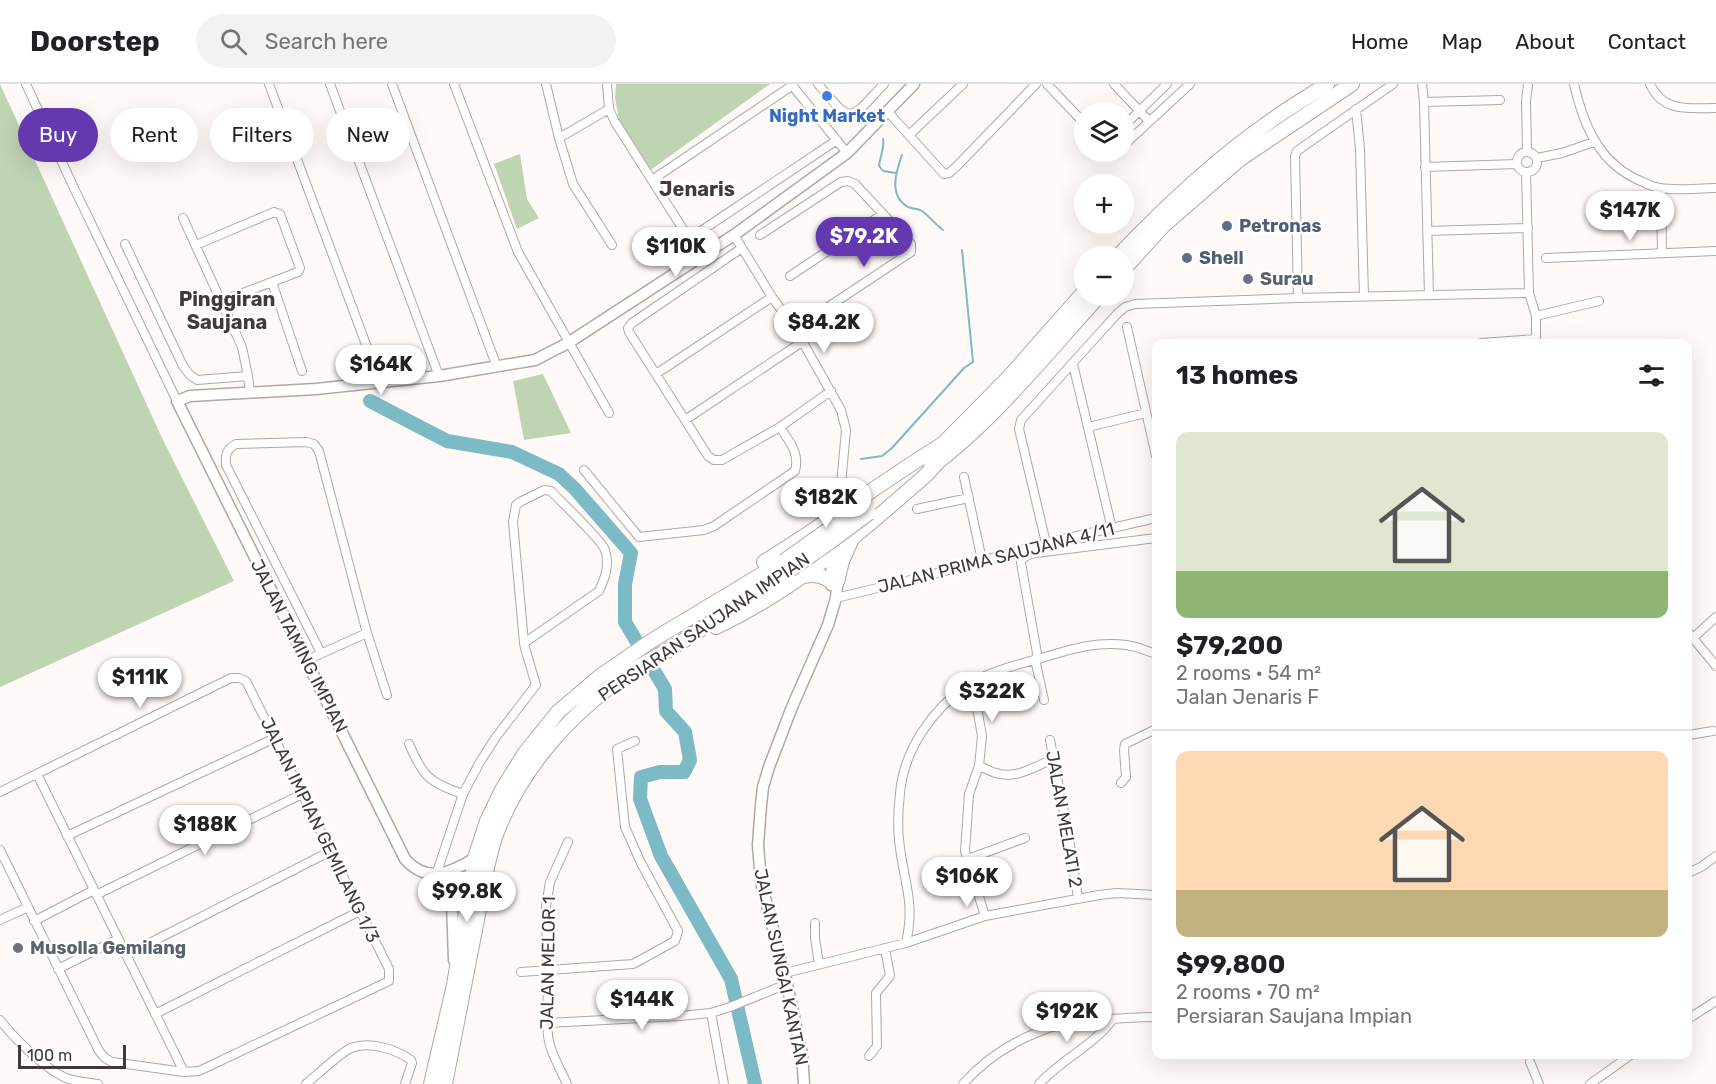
<!DOCTYPE html>
<meta charset="utf-8">
<style>
body{margin:0;font-family:Rubik,sans-serif;background:#f2f2f2;color:#202124;height:100vh;display:flex;flex-direction:column;font-size:22px;white-space:nowrap}
*{box-sizing:border-box;margin:0}
p{font-size:20px;color:#757577}
.icon{flex:none;width:33px;height:33px;fill:none;stroke:currentColor;stroke-width:2;stroke-linecap:round;stroke-linejoin:round}
.map{position:relative;flex:1;overflow:hidden}
.panel{position:absolute;left:1152px;top:255px;width:540px;height:720px;display:flex;flex-direction:column;background:#fff;border-radius:12px;box-shadow:0 6px 24px #0002}
.panel>*{flex:none}
.hud{position:absolute;left:18px;top:24px;width:570px;height:54px;display:flex;gap:12px}
.buttons{position:absolute;left:1074px;top:18px;display:grid;gap:12px}
.buttons a{display:grid;place-items:center;width:60px;height:60px;border-radius:50%;background:#fff;box-shadow:0 6px 24px #0002;font-size:30px}
.scale{position:absolute;left:18px;bottom:15px;width:108px;box-sizing:border-box;padding-left:6px;border:3px solid #403b39;border-top:0;font-size:16px;line-height:21px;white-space:nowrap;color:#403b39;-webkit-text-stroke:4px #fff;paint-order:stroke}
.price{position:absolute;translate:-50% -51px;padding:0 14px;border-radius:21px;background:#fff;color:#222;font-size:20px;line-height:39px;filter:drop-shadow(0 2px 3px #0008)}
.price::after{content:'';position:absolute;left:50%;top:36px;width:18px;height:14px;margin-left:-9px;background:inherit;clip-path:polygon(0 0,100% 0,50% 100%)}
.price.selected{background:#6438af;color:#fff}
ul{padding:0;list-style:none}
li{display:grid;align-content:center;gap:12px;height:318px;padding:0 24px}
li+li{border-top:2px solid #e0e0e0}
li span{display:grid;place-items:center;height:186px;border-radius:12px;color:#555}
li>.icon{margin-inline-start:auto}
span .icon{width:108px;height:108px;fill:#fffc;stroke-width:1}
li b{font-size:26px}
h2{display:flex;justify-content:space-between;align-items:center;height:72px;padding:0 24px;font-size:26px}
.pill{padding:0 21px;border-radius:27px;background:#fff;box-shadow:0 6px 24px #0002;font-size:21px;line-height:54px}
.pill.selected{background:#6438af;color:#fff}
header{display:flex;align-items:center;gap:36px;box-sizing:border-box;height:84px;padding:0 30px;background:#fff;border-bottom:2px solid #e0e0e0}
header strong{font-size:28px}
nav{display:flex;gap:33px;margin-inline-start:auto;font-size:21px}
.search{width:420px;height:54px;background:#f2f2f2;display:flex;align-items:center;gap:15px;box-sizing:border-box;padding:0 21px;border-radius:33px;color:#757577;font-size:22px}
.map>svg:first-child{display:block}
.green{fill:#bfd4b3}
.lines{fill:none;stroke-linecap:round;stroke-linejoin:round}
.stream{stroke:#7cbac6;stroke-width:2}
.river{stroke:#7cbac6;stroke-width:14}
.street-casing{stroke:#b2a7a2;stroke-width:10}
.secondary-casing{stroke:#b2a7a2;stroke-width:13}
.highway-casing{stroke:#b2a7a2;stroke-width:16}
.street{stroke:#fff;stroke-width:8}
.secondary{stroke:#fff;stroke-width:10}
.highway{stroke:#fff;stroke-width:14}
.highway-bridge-casing{stroke:#b2a7a2;stroke-width:16;stroke-linecap:butt}
.highway-bridge{stroke:#fff;stroke-width:14}
.shop-dot{fill:#3f7fe0;stroke:#fff;stroke-width:2}
.service-dot{fill:#5c6f8a;stroke:#fff;stroke-width:2}
.worship-dot{fill:#6b7280;stroke:#fff;stroke-width:2}
.labels{text-anchor:middle;dominant-baseline:central;stroke-width:5;stroke-linejoin:round;paint-order:stroke}
.shop-label{font-size:18px;font-weight:bold;fill:#366cbe;stroke:#fff}
.service-label{font-size:18px;font-weight:bold;fill:#4e5e75;stroke:#fff;text-anchor:start}
.worship-label{font-size:18px;font-weight:bold;fill:#5b616d;stroke:#fff;text-anchor:start}
.street-label{font-size:18px;fill:#403b39;stroke:#fff}
.neighbourhood-label{font-size:20px;font-weight:bold;fill:#403b39;stroke:#fff}
</style>
<header>
<strong>Doorstep</strong>
<div class="search"><svg class="icon" aria-label="search" viewBox="0 0 24 24"><circle cx="10" cy="10" r="6"/><path d="M15 15l6 6"/></svg>Search here</div>
<nav><a>Home</a><a>Map</a><a>About</a><a>Contact</a></nav>
</header>
<div class="map">
<svg width="1716" height="1000" viewBox="0 0 1716 1000">
<rect width="100%" height="100%" fill="#fffaf8"/>
<path class="green" d="M0,0L163,356L234,497L0,603Z
M616,0H770L649,87L619,36L615,14Z
M520,70L527,115L539,134L517,145L494,80Z
M543,290L571,349L524,356L513,297Z"/>
<g class="lines">
<path class="stream" d="M883,55C885,64 880,72 879,82L883,87L896,89
M902,71C896,88 888,111 908,123C912,125 917,124 922,127C929,132 935,140 943,146
M861,375L882,372L892,364L964,284L973,278L962,166"/>
<path class="river" d="M370,317L447,357L512,368L559,390L575,405L631,469L625,500V538L665,605L666,627L685,648L690,676L684,688H660L641,693L640,715L661,772L731,895L755,1000"/>
<g class="street-casing">
<path id="street" d="M26,0L73,102L177,317
M269,0L380,298
M330,0L439,292
M392,0L497,283
M454,0L518,168L609,329
M546,0L559,54L573,100L612,161
M607,0L609,25L615,38L700,172
M791,0L847,69
M818,0C853,41 848,38 884,0
M1047,0L1084,39
M1114,0L1149,37
M1422,0L1424,18L1429,211
M1574,0C1584,43 1600,81 1643,98C1648,101 1654,103 1660,104C1678,107 1698,104 1716,104
M1650,0C1663,29 1689,24 1716,24
M1424,18L1500,16
M1356,25L1360,65L1364,213
M888,28L944,90L949,89L956,83L1036,0
M1124,42L1167,0
M909,51L963,0
M559,54L609,25
M1124,61L1190,0
M1517 78a10 10 0 1 1 20 0a10 10 0 1 1-20 0Z
M1112,68H1115
M1527,68L1526,17L1528,0
M1537,74L1562,69L1594,58
M1425,83L1517,80
M1526,88L1529,209L1536,232V260
M652,96L793,1
M1661,104L1662,169
M183,134L242,263L248,292L250,309
M1427,147L1528,144
M734,151L772,213L797,248L841,326L846,346L840,412
M760,151L841,98L848,97L855,100L911,160V168L813,233
M689,155L837,56
M125,160L183,282L190,291L197,296L248,292
M196,161L274,128L280,130L300,184L298,188L222,217
M742,164L632,239L628,244L629,248L708,372L714,376H722L780,343L831,307
M1546,174L1716,167
M790,192L883,130
M272,198L302,287
M1298,214L1295,72L1297,67L1393,0
M1536,232L1599,217
M1127,243L1156,372
M1481,259L1536,255
M1073,280L1112,445
M656,290L772,213
M685,336L802,258
M1088,343L1146,329
M584,386L639,453L704,446L714,442L795,387C800,368 789,358 780,343
M964,393L982,476
M917,425L969,414
M834,432V422L840,408
M1046,459L1019,345L1021,336L1117,230L1125,223L1135,220L1298,214L1529,209
M836,514L923,493L1046,459L1156,434
M1688,548L1716,582
M1693,554L1716,533
M321,569L226,381C225,370 227,365 236,360L306,358L314,360L319,367L367,549L387,611
M1035,575L1044,616
M1038,575L1021,479V476L1028,471L1036,469L1156,454
M307,576L367,549
M969,600L976,618L982,652L979,682L969,710L965,767L985,832
M1688,651L1713,647
M1050,656L1069,755L1078,814
M409,660C423,692 429,699 463,710
M979,682C985,684 991,688 996,689C1016,696 1038,681 1055,674
M37,690L184,988
M1121,699L1126,693L1124,666L1125,660L1156,645
M0,708L231,594H239L246,597L389,885V897L199,987L184,988L112,978L105,974L99,967L0,766
M67,752L275,654
M968,775L1025,754
M1688,789L1701,783L1716,772
M436,791L463,710L480,678L496,653L536,601L525,564L524,559L513,438L516,421L520,418L544,406L551,407C561,418 601,455 605,466C610,481 605,494 599,507L524,559
M96,811L302,710
M0,836L28,823
M34,837L94,806
M815,839V854L819,880
M906,859C915,819 905,802 900,764C897,746 898,727 900,709C904,666 932,625 968,601C987,588 1023,579 1045,573C1072,565 1097,557 1126,561C1136,562 1147,567 1156,570
M126,871L331,767
M58,885L118,855
M521,888L633,880L675,857L678,847L641,779L625,743L617,665L635,657
M785,889L906,859L985,832L1099,811L1117,809L1156,811
M711,929L724,1000
M155,930L360,827
M1688,935L1716,917
M0,936C14,954 45,985 66,994C77,998 88,998 98,1000
M548,939L680,932L711,929L730,923L787,900
M869,972L877,962L876,909L890,892L885,864
M1530,978L1539,1000
M306,1000C316,992 341,968 351,964C370,957 395,965 411,976L412,979L405,1000
M567,1000C558,980 545,960 548,939L546,822L550,798L568,758
M963,1000C987,973 1020,953 1055,942C1073,936 1092,937 1110,935C1126,934 1141,933 1156,933
M1039,1000C1062,975 1093,962 1113,935
M1590,1000L1632,970"/>
</g>
<g class="secondary-casing">
<path id="secondary" d="M831,501L832,466
M475,774C451,789 427,800 405,775L177,317L190,312L316,305L439,292L535,276L568,259L734,151L847,69L914,0
M436,791L446,803L452,818L454,876
M804,1000L802,970L787,900L761,798L758,761L761,721L763,703L769,683L792,623L828,541L836,514L838,492"/>
</g>
<g class="highway-casing">
<path id="highway" d="M1118,172C1163,125 1211,79 1265,41C1285,26 1306,14 1327,0
M1124,185L1163,142L1240,75L1352,0
M939,364L1009,293L1084,208
M931,383C993,337 1047,269 1099,212
M840,408L845,415L853,418
M764,478C826,440 884,396 946,358
M803,492C815,490 821,491 831,497
M837,498L842,477L851,457
M716,543C795,506 860,449 926,391L937,379
M431,1000L454,901L475,774L487,737L503,704L525,669L558,628L599,593L651,557L784,477
M445,1000L488,779C491,768 493,758 497,748C523,680 576,623 637,584C648,577 660,571 672,564C712,539 750,512 790,486"/>
</g>
<use href="#street" class="street"/>
<use href="#secondary" class="secondary"/>
<use href="#highway" class="highway"/>
<g class="highway-bridge-casing">
<path id="highway-bridge" d="M784,477L863,421
M790,486L830,458L869,429"/>
</g>
<use href="#highway-bridge" class="highway-bridge"/>
</g>
<circle class="shop-dot" cx="827" cy="12" r="6"/>
<g class="service-dot">
<circle cx="1227" cy="142" r="6"/>
<circle cx="1187" cy="174" r="6"/>
</g>
<g class="worship-dot">
<circle cx="1248" cy="195" r="6"/>
<circle cx="18" cy="864" r="6"/>
</g>
<g class="labels">
<g class="shop-label">
<text x="827" y="32">Night Market</text>
</g>
<g class="service-label">
<text x="1239" y="142">Petronas</text>
<text x="1199" y="174">Shell</text>
</g>
<g class="worship-label">
<text x="1260" y="195">Surau</text>
<text x="30" y="864">Musolla Gemilang</text>
</g>
<g class="street-label">
<text transform="translate(996 474) rotate(-14)">JALAN PRIMA SAUJANA 4/11</text>
<text transform="translate(704 543) rotate(-34)">PERSIARAN SAUJANA IMPIAN</text>
<text transform="translate(299 562) rotate(63)">JALAN TAMING IMPIAN</text>
<text transform="translate(1064 735) rotate(80)">JALAN MELATI 2</text>
<text transform="translate(320 746) rotate(64)">JALAN IMPIAN GEMILANG 1/3</text>
<text transform="translate(548 879) rotate(-89)">JALAN MELOR 1</text>
<text transform="translate(781 883) rotate(78)">JALAN SUNGAI KANTAN</text>
</g>
<g class="neighbourhood-label">
<text x="697" y="105">Jenaris</text>
<text x="227" y="215">Pinggiran<tspan x="227" dy="23">Saujana</tspan></text>
</g>
</g>
</svg>
<div class="buttons">
<a><svg class="icon" aria-label="layers" viewBox="0 0 24 24"><path d="M12 4l9 5-9 5-9-5zM3 14l9 5 9-5"/></svg></a>
<a>+</a>
<a>−</a>
</div>
<div class="scale">100 m</div>
<b class="price" style="left:1630px;top:158px">$147K</b>
<b class="price selected" style="left:864px;top:184px">$79.2K</b>
<b class="price" style="left:676px;top:194px">$110K</b>
<b class="price" style="left:824px;top:270px">$84.2K</b>
<b class="price" style="left:381px;top:312px">$164K</b>
<b class="price" style="left:826px;top:445px">$182K</b>
<b class="price" style="left:140px;top:625px">$111K</b>
<b class="price" style="left:992px;top:639px">$322K</b>
<b class="price" style="left:205px;top:772px">$188K</b>
<b class="price" style="left:967px;top:824px">$106K</b>
<b class="price" style="left:467px;top:839px">$99.8K</b>
<b class="price" style="left:642px;top:947px">$144K</b>
<b class="price" style="left:1067px;top:959px">$192K</b>
<div class="hud">
<a class="pill selected">Buy</a>
<a class="pill">Rent</a>
<a class="pill">Filters</a>
<a class="pill">New</a>
</div>
<section class="panel">
<h2>13 homes<svg class="icon" aria-label="filters" viewBox="0 0 24 24"><path d="M4 7h16M4 17h16"/><circle cx="9" cy="7" r="2"/><circle cx="15" cy="17" r="2"/></svg></h2>
<ul>
<li><span style="background:linear-gradient(#dfe7d0 75%,#8fb573 0)"><svg class="icon" aria-label="home" viewBox="0 0 24 24"><path d="M3 11l9-7 9 7M6 9v11h12V9"/></svg></span><div><b>$79,200</b><p>2 rooms · 54 m²</p><p>Jalan Jenaris F</p></div></li>
<li><span style="background:linear-gradient(#ffd9b3 75%,#c2b280 0)"><svg class="icon" aria-label="home" viewBox="0 0 24 24"><path d="M3 11l9-7 9 7M6 9v11h12V9"/></svg></span><div><b>$99,800</b><p>2 rooms · 70 m²</p><p>Persiaran Saujana Impian</p></div></li>
</ul>
</section>
</div>
